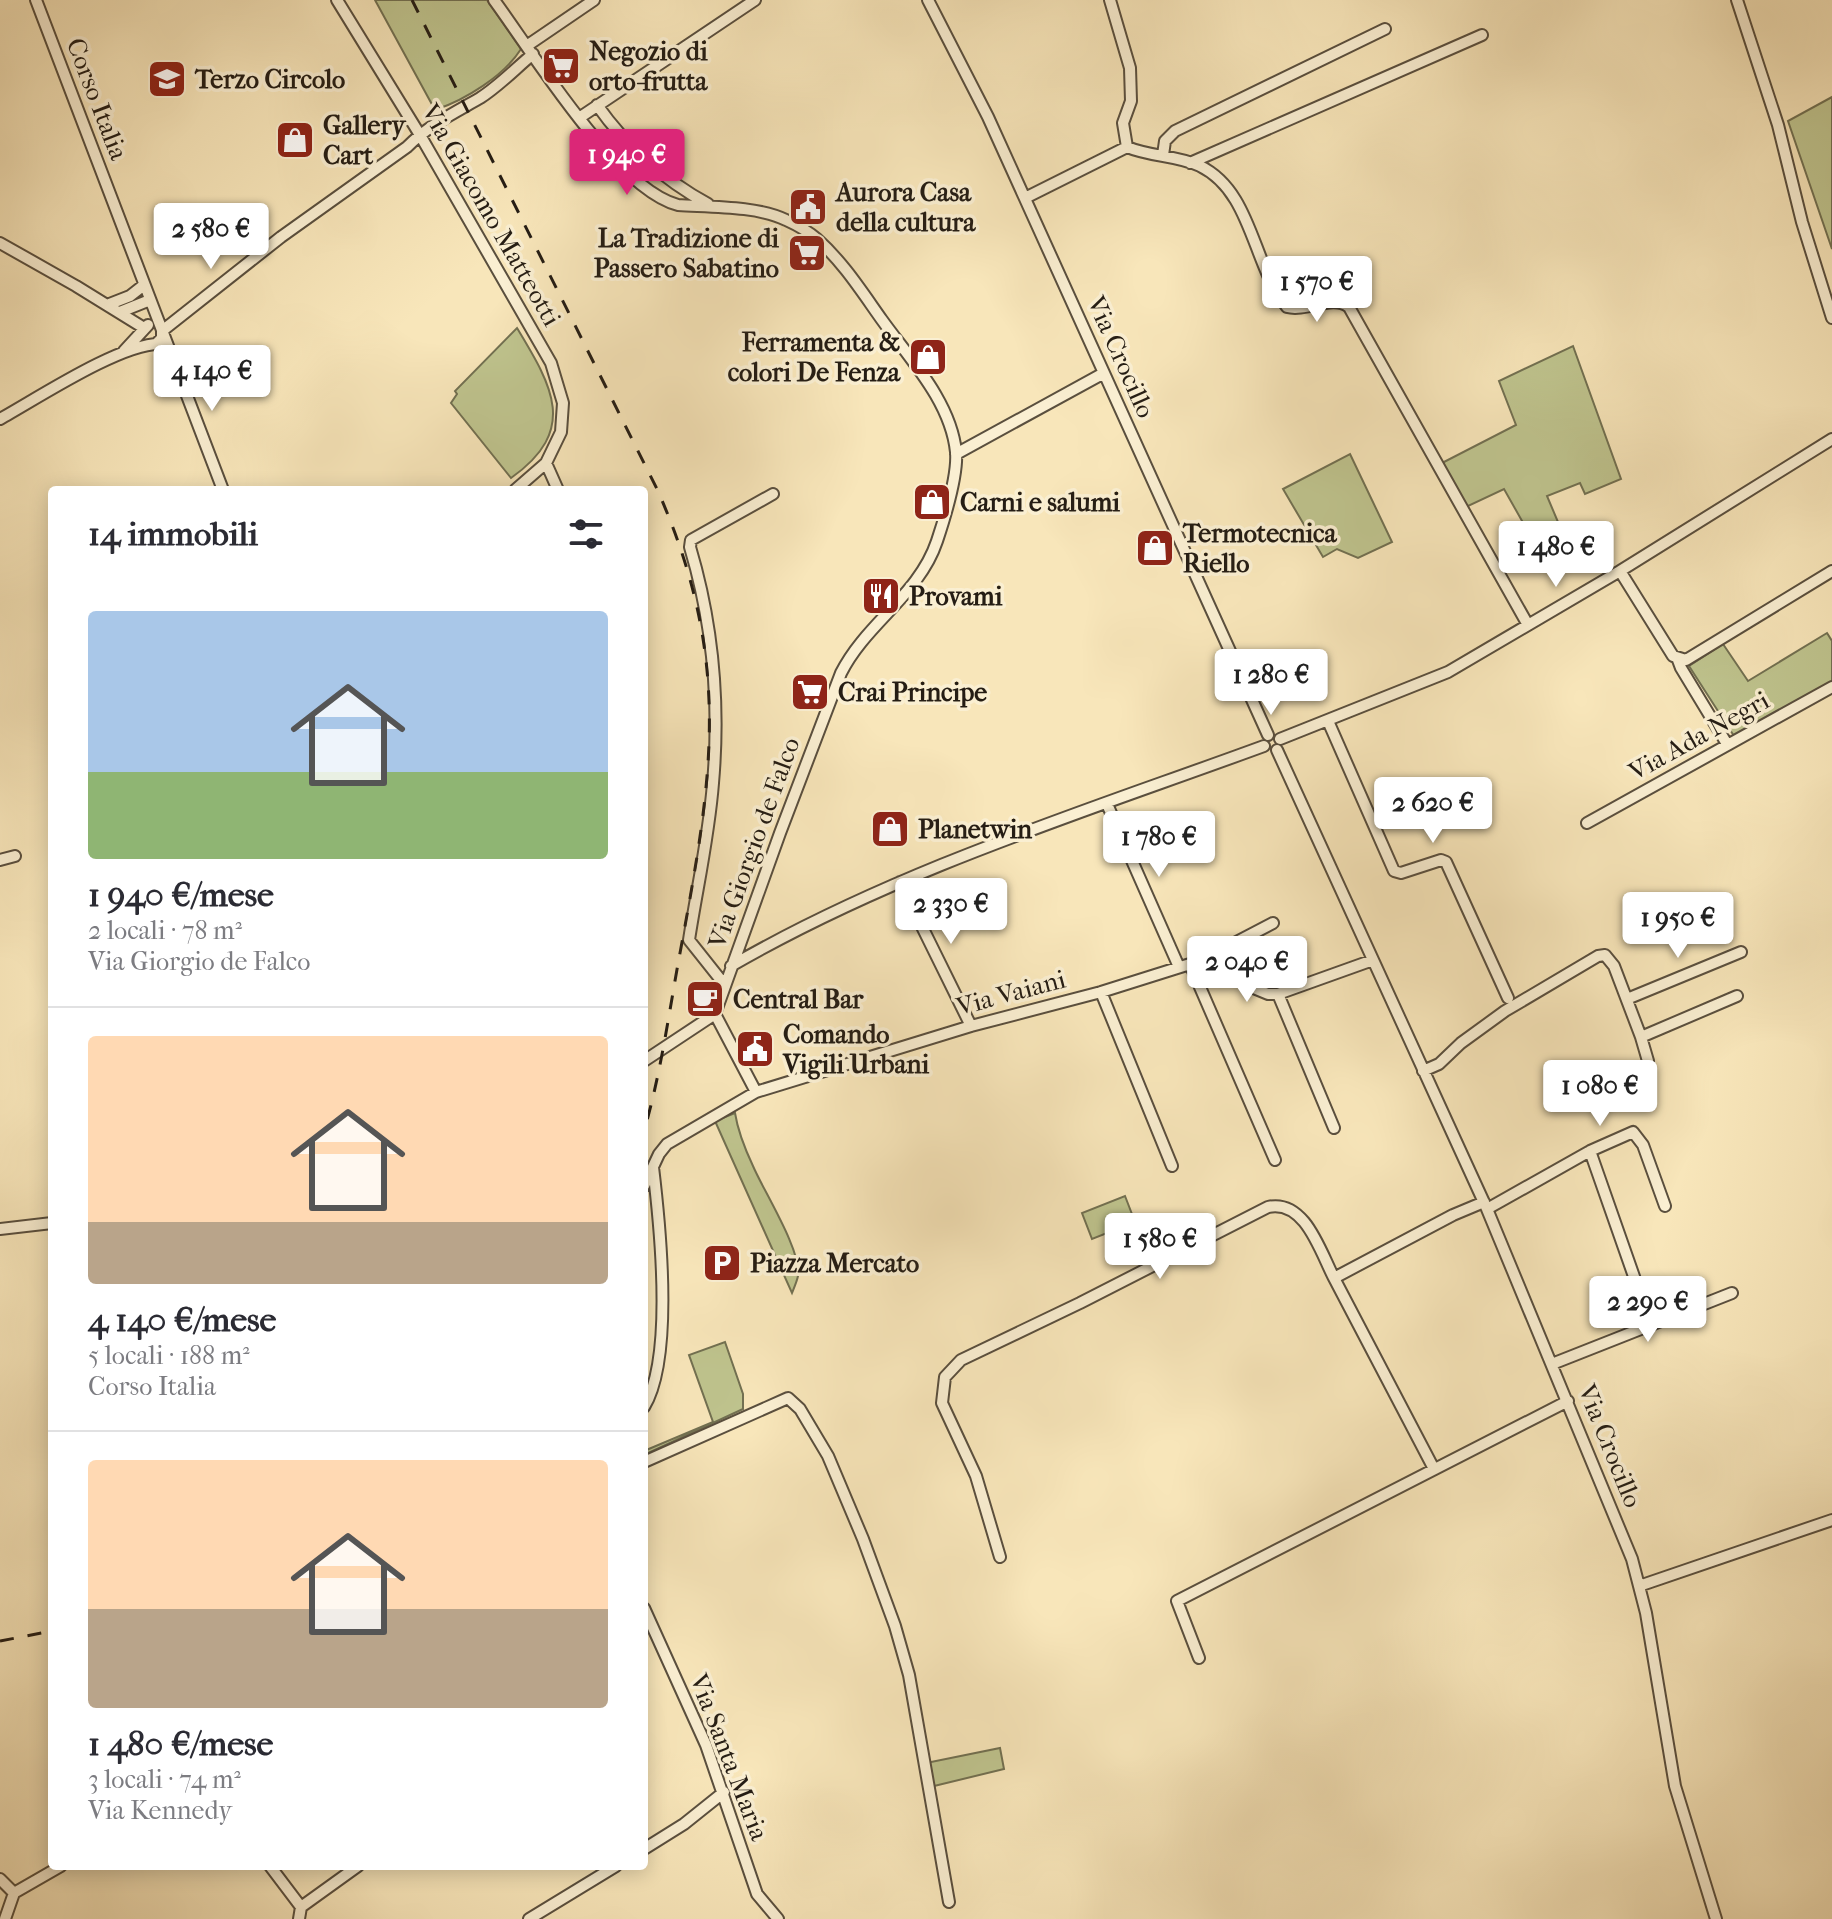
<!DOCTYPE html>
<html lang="it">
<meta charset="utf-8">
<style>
body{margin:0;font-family:"IM FELL French Canon",serif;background:#f7f7f7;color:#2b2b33;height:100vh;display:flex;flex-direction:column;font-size:30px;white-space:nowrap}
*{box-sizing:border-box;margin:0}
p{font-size:26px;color:#7c7c81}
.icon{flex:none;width:44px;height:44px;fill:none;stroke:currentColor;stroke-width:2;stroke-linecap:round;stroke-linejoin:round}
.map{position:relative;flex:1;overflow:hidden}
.side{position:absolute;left:48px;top:486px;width:600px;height:1384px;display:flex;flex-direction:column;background:#fff;border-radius:8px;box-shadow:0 4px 20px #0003}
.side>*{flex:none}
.price{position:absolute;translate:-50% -68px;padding:0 18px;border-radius:8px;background:#fff;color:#222;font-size:26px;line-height:52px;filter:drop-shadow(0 2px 4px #0008)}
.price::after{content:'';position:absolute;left:50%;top:48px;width:24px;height:18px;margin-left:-12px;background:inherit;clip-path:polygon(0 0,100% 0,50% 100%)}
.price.on{background:#db2777;color:#fff}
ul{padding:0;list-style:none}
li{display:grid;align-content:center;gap:16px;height:424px;padding:0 40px}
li+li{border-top:2px solid #e1e1e2}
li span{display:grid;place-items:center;height:248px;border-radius:8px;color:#555}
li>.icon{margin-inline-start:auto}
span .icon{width:144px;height:144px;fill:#fffc;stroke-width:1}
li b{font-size:34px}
h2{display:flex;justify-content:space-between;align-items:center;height:96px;padding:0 40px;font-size:34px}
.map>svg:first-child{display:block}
.green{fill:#bfc48e;stroke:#727051;stroke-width:2}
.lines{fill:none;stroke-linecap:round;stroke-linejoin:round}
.minor-casing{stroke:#5a4f3e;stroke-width:14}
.minor{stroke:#faefd2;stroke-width:10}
.rail{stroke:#251d14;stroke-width:3;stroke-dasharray:14 14;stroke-linecap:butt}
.labels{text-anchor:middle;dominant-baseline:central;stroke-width:7;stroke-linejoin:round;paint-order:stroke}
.poi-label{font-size:26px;font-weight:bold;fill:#251d14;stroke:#faefd2;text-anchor:start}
.street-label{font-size:26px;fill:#251d14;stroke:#faefd2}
</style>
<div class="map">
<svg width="1832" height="1919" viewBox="0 0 1832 1919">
<rect width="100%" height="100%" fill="#f8e6ba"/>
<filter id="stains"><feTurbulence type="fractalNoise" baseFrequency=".0025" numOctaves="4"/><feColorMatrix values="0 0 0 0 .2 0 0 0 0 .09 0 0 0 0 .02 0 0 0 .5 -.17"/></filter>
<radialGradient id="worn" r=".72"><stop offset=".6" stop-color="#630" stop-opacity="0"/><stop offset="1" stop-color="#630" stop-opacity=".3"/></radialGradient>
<path class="green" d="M375,0H487L521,49C504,76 465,100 435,110Z
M1832,97V249L1788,121Z
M517,328C552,386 579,430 511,478L451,403L457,394L455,391Z
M1573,346L1621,479L1585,494L1580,483L1547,496L1558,522L1530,535L1504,489L1466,507L1442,463L1516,425L1499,381Z
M1350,454L1392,542L1358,558L1337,549L1323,557L1283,489Z
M1827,633L1832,641V682L1734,736L1689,666L1723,644L1748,681Z
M735,1113C738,1132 745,1149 753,1166C763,1190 802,1251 798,1276C797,1281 794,1288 792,1293L715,1121Z
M1125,1196L1135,1222L1092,1239L1082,1213Z
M725,1342L743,1394V1409L644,1455V1451L713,1422L689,1355Z
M1000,1748L1004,1769L930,1787L926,1763Z"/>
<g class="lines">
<g class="minor-casing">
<path id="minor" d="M36,0L223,490
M337,0L420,135L551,363L563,403L561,432L546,463L515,490
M494,0C533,53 616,189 678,205C710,207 758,206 786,220C797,225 808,231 817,239C843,262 862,292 882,320C910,359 951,402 956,452C958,476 945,517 937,541C919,595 866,623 841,673L780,833L715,1014L644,1061
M928,0L988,117L1268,735
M1110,0L1130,68L1131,101L1123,123L1127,147
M1737,0L1778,125L1802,222L1832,318
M528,45L594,0
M597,105C626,146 664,180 708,204
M579,118L755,0
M1163,155L1165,141L1175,131L1385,29
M1190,163L1482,35
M1025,198L1127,147C1151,157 1176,155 1200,166C1253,192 1252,265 1287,307C1307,312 1333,294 1349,307L1528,625
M0,243L76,286L144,328
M107,305L130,296L144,285
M120,312L150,300
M157,343L162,338V331L281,237L407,147C429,125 454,113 480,98C499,86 516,68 533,54
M124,351L148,325
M0,419C38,398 121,343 160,344
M956,454L1104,373
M546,463L558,490
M1620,571L1673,656L1686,660L1832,571
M1678,660L1681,668L1727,744
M1328,721L1394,871L1401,873L1441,860L1446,862L1508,998
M1280,739L1448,672L1620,571L1832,439
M1277,750L1487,1209L1632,1559L1646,1613L1675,1786L1716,1919
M1107,804L1179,967
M1587,823L1832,687
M0,860L15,856
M900,882L971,1026
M1273,923L1229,946L1241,978L1251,987L1268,994H1278L1373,960
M1190,964L1275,1160
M731,966C897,870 1084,812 1264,746
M724,984L689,940C697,888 709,836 713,783C720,703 713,624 690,547L691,540L773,494
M1101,992L1172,1166
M1278,994L1334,1128
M1627,999L1741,952
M715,1014L756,1092
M1641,1037L1648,1061
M1423,1071L1439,1064L1461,1043L1505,1011L1598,956L1605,955L1614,966L1641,1037L1737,996
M1590,1151L1638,1288
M644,1186L659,1154L667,1144L756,1092L971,1026L1101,992L1190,964L1229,946
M1487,1209L1590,1151L1633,1132L1643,1145L1665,1206
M0,1229L52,1223
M1334,1278L1434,1469
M1552,1364L1732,1293
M644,1407C674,1358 660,1225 653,1167
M644,1462L788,1398L800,1409L828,1456L863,1539L895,1626L909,1675L949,1902
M1000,1557L976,1476L942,1403L945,1377L961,1360L1080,1303L1268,1207C1305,1199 1320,1251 1334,1278L1453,1215L1484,1202
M1639,1586L1832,1520
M644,1608L706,1745L757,1894L778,1919
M1199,1658L1177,1601L1568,1401
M644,1849L684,1824L724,1792
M270,1866L301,1907
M0,1879L14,1893L61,1866
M5,1919L14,1893
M299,1919L301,1907L358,1866
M529,1919L616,1866"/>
</g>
<use href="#minor" class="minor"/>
<path class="rail" d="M412,0L657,489C733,660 713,775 680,953C669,1012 661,1073 644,1131
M0,1641L52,1631"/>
</g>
<defs>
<g id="supermarket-square" transform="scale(2)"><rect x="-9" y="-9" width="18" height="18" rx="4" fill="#8f2418" stroke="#faefd2"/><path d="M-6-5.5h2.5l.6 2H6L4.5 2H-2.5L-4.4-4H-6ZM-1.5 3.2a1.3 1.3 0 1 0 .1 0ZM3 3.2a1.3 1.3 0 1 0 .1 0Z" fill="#fff"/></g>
<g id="school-square" transform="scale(2)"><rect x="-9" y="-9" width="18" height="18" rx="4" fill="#8f2418" stroke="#faefd2"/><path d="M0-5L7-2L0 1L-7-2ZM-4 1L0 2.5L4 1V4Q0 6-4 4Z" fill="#fff"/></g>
<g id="shop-square" transform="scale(2)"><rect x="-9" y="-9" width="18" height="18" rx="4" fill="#8f2418" stroke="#faefd2"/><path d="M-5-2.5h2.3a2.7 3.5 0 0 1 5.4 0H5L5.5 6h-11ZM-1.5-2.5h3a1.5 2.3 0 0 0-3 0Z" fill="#fff"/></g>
<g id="civic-square" transform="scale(2)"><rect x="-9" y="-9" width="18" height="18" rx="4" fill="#8f2418" stroke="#faefd2"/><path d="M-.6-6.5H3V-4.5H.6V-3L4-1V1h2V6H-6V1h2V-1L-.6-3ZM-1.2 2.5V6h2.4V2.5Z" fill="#fff"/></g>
<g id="restaurant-square" transform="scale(2)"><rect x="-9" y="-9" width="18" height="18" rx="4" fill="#8f2418" stroke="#faefd2"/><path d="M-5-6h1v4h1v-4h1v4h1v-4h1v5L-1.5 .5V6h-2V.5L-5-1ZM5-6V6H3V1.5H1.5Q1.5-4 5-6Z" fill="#fff"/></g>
<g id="cafe-square" transform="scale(2)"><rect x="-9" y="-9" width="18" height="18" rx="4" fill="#8f2418" stroke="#faefd2"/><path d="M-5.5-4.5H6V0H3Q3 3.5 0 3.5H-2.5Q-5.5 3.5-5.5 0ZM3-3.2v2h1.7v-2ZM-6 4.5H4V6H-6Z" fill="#fff"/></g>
<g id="parking-square" transform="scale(2)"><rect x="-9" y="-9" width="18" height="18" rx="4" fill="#8f2418" stroke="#faefd2"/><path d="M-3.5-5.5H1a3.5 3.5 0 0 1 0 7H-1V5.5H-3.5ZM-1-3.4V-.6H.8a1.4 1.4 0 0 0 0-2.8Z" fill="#fff"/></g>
</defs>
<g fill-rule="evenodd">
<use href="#supermarket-square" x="561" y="66"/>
<use href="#school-square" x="167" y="79"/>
<use href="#shop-square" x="295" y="140"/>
<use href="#civic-square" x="808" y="207"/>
<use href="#supermarket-square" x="807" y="253"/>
<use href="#shop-square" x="928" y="357"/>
<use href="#shop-square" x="932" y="502"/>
<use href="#shop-square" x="1155" y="548"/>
<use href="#restaurant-square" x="881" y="596"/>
<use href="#supermarket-square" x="810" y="692"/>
<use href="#shop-square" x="890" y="829"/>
<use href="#cafe-square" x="705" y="999"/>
<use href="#civic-square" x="755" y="1049"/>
<use href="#parking-square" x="722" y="1263"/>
</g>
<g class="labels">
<g class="poi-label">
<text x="589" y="51">Negozio di<tspan x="589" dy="30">orto-frutta</tspan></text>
<text x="195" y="79">Terzo Circolo</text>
<text x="323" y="125">Gallery<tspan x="323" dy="30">Cart</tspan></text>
<text x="836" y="192">Aurora Casa<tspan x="836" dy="30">della cultura</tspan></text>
<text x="779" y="238" text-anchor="end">La Tradizione di<tspan x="779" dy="30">Passero Sabatino</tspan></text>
<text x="900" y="342" text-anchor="end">Ferramenta &amp;<tspan x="900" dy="30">colori De Fenza</tspan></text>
<text x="960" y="502">Carni e salumi</text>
<text x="1183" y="533">Termotecnica<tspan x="1183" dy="30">Riello</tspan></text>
<text x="909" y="596">Provami</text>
<text x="838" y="692">Crai Principe</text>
<text x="918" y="829">Planetwin</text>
<text x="733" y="999">Central Bar</text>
<text x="783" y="1034">Comando<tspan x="783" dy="30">Vigili Urbani</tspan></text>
<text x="750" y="1263">Piazza Mercato</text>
</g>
<g class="street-label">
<text transform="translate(97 99) rotate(69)">Corso Italia</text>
<text transform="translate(491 215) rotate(60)">Via Giacomo Matteotti</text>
<text transform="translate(1121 357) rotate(66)">Via Crocillo</text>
<text transform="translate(1699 736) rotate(-29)">Via Ada Negri</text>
<text transform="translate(754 843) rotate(-70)">Via Giorgio de Falco</text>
<text transform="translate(1011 993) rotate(-15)">Via Vaiani</text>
<text transform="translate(1610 1446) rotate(68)">Via Crocillo</text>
<text transform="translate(729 1757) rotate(69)">Via Santa Maria</text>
</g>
</g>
<rect width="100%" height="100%" filter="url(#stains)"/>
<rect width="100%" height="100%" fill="url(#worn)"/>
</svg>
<b class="price on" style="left:627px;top:197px">1 940 €</b>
<b class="price" style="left:211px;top:271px">2 580 €</b>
<b class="price" style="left:1317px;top:324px">1 570 €</b>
<b class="price" style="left:212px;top:413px">4 140 €</b>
<b class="price" style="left:1556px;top:589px">1 480 €</b>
<b class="price" style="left:1271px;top:717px">1 280 €</b>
<b class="price" style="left:1433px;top:845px">2 620 €</b>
<b class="price" style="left:1159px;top:879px">1 780 €</b>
<b class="price" style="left:951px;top:946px">2 330 €</b>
<b class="price" style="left:1678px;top:960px">1 950 €</b>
<b class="price" style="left:1247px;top:1004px">2 040 €</b>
<b class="price" style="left:1600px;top:1128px">1 080 €</b>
<b class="price" style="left:1160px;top:1281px">1 580 €</b>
<b class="price" style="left:1648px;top:1344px">2 290 €</b>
<section class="side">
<h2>14 immobili<svg class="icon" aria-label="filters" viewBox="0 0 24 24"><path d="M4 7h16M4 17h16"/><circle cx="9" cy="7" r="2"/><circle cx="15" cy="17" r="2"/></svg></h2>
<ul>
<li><span style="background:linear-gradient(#a9c7e8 65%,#8fb573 0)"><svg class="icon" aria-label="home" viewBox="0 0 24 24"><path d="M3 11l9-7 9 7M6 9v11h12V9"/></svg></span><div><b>1 940 €/mese</b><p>2 locali · 78 m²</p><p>Via Giorgio de Falco</p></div></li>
<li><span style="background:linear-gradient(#ffd9b3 75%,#b9a48a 0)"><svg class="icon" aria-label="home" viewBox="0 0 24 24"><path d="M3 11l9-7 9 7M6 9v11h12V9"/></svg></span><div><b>4 140 €/mese</b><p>5 locali · 188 m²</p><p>Corso Italia</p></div></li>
<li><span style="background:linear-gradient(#ffd9b3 60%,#b9a48a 0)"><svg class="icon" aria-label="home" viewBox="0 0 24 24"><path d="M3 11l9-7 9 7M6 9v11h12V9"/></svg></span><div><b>1 480 €/mese</b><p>3 locali · 74 m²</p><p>Via Kennedy</p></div></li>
</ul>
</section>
</div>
